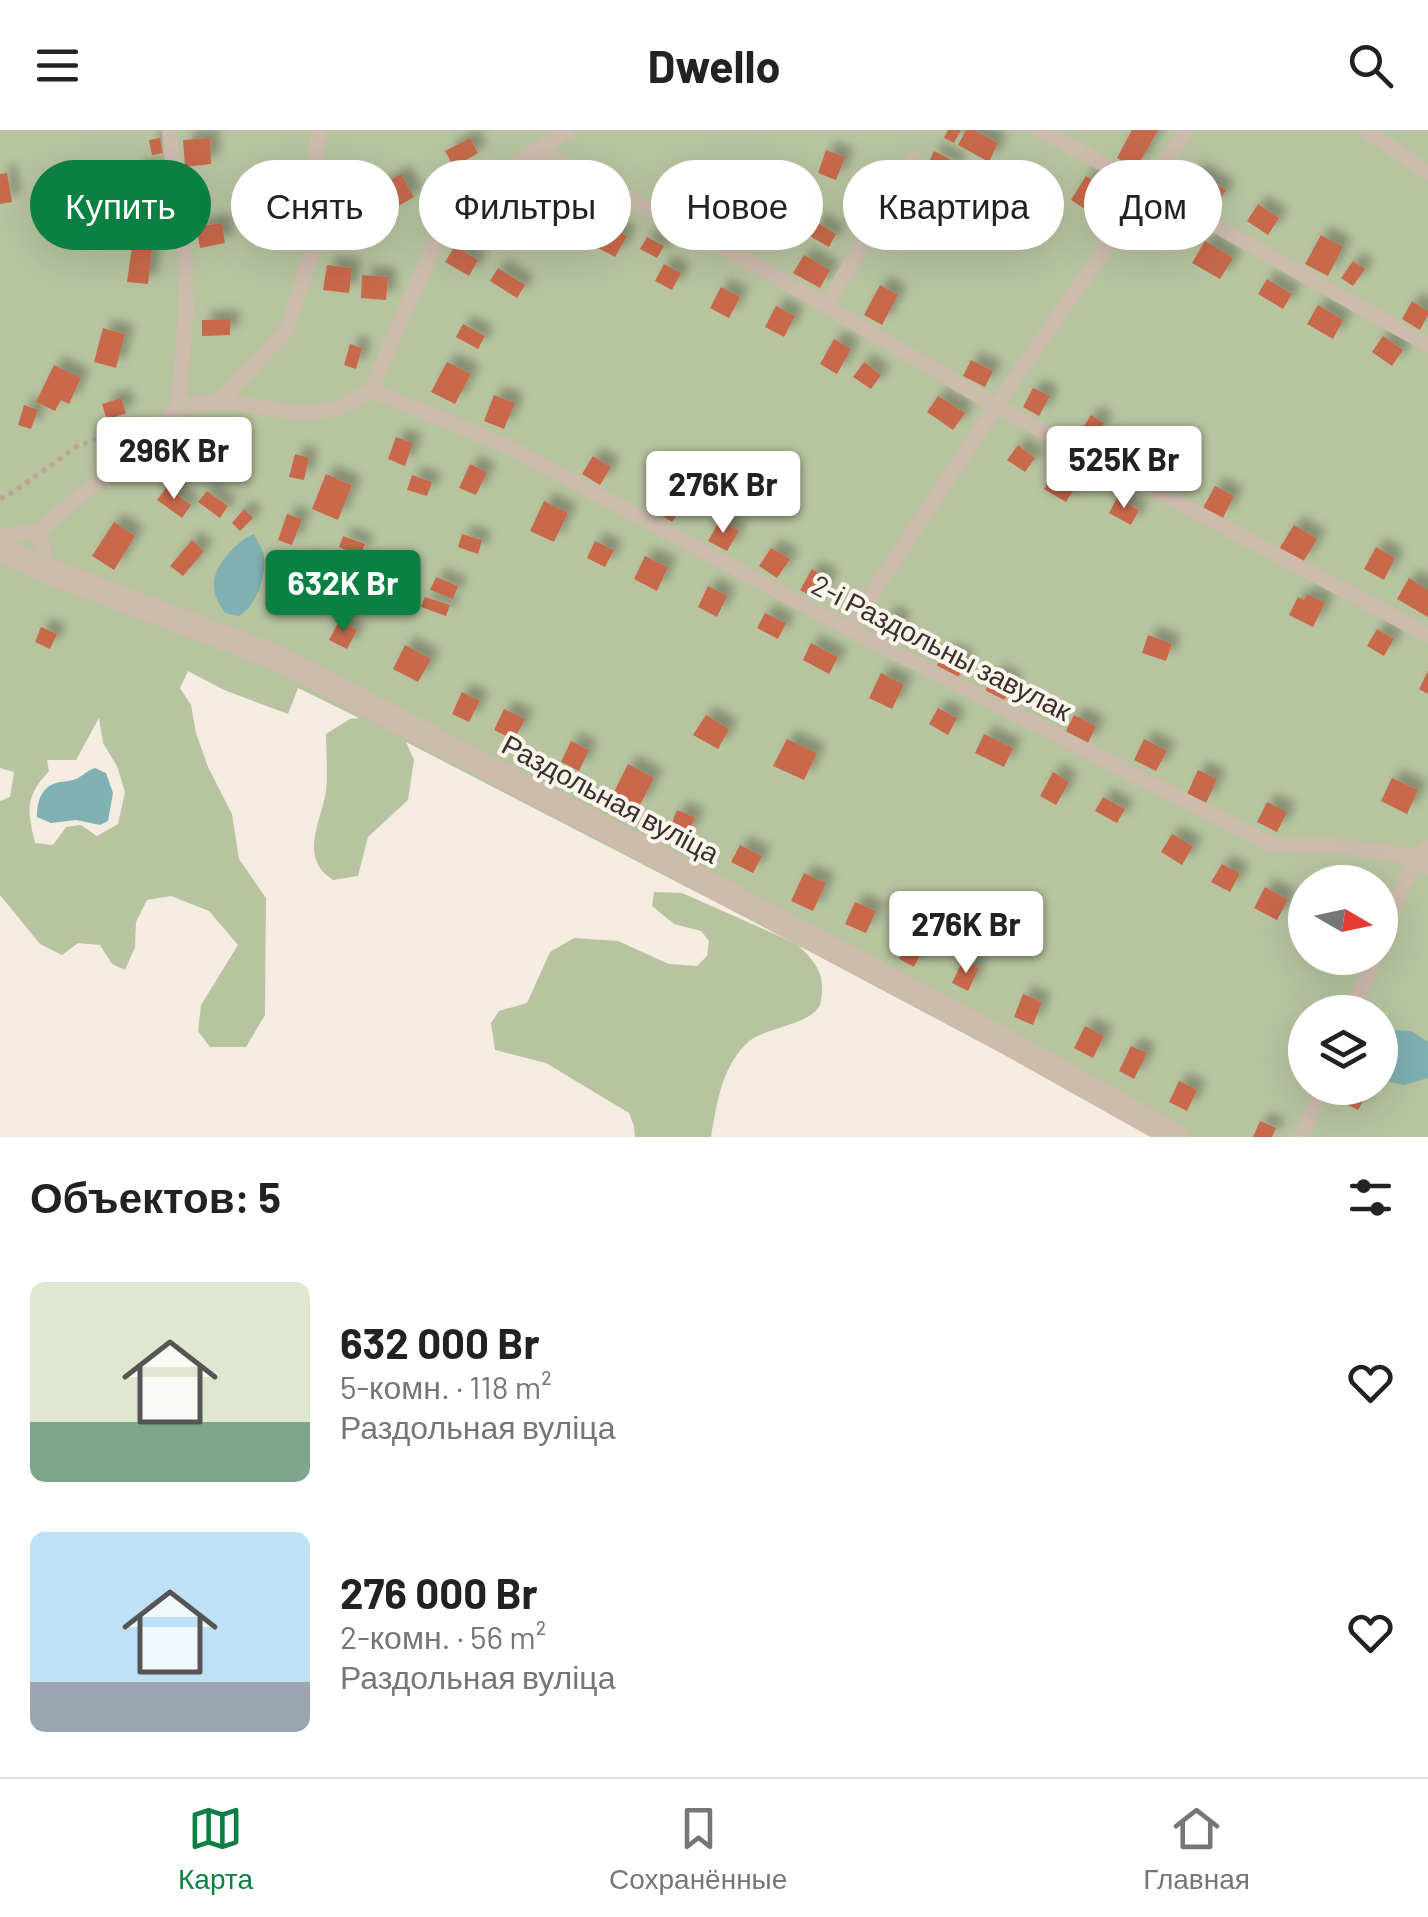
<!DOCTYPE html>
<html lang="ru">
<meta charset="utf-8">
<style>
body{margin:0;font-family:Barlow,sans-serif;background:#f2f2f2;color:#222;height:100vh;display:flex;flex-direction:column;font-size:38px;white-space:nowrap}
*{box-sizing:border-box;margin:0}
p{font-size:32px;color:#767676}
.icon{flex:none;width:55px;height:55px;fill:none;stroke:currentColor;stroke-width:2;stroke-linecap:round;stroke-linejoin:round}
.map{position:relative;height:1007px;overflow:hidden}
.side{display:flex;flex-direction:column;background:#fff;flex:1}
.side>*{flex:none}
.banner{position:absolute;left:30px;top:30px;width:1370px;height:90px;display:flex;gap:20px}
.needle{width:65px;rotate:99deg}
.fabs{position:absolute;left:1288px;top:735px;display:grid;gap:20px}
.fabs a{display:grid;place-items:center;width:110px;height:110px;border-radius:50%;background:#fff;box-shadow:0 10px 40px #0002;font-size:50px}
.price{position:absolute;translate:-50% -85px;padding:0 22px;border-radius:10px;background:#fff;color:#222;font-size:32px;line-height:65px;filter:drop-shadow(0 2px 5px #0008)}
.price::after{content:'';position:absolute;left:50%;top:60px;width:30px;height:22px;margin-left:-15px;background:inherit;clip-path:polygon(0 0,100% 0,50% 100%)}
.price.active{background:#0b8043;color:#fff}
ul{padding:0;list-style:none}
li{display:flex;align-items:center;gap:30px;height:250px;padding:0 30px}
li span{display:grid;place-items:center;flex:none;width:280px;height:200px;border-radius:15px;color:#555}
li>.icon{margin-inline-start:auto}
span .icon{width:120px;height:120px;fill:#fffc;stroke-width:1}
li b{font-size:42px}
h2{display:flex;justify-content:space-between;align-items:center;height:120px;padding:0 30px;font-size:42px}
.chip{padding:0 35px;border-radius:45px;background:#fff;box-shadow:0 10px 40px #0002;font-size:35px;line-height:90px}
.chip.active{background:#0b8043;color:#fff}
header{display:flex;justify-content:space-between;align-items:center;height:130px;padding:0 30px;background:#fff;font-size:45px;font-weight:700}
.tabs{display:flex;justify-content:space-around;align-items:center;height:140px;border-top:2px solid #e0e0e0;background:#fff;font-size:28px;color:#767676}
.tabs a{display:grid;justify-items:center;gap:5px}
.tabs .active{color:#0b8043}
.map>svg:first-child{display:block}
.green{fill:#b8c4a0;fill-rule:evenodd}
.water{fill:#7fb0b2}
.building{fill:#c8694b;filter:url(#shadow)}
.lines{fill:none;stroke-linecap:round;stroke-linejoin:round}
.path{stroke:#b9a596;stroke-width:5;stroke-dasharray:5 5;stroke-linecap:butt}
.service{stroke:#cdbbac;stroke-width:15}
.minor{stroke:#cdbbac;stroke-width:25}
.labels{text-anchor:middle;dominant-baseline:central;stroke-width:8;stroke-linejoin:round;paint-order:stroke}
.street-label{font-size:28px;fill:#3b302b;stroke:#fbf5ee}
</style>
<header><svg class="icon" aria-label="menu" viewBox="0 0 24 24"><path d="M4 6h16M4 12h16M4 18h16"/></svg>Dwello<svg class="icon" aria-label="search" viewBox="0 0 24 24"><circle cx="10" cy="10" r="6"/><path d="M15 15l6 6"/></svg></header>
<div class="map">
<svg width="1428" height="1007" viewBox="0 0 1428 1007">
<defs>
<filter id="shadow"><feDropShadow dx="9" dy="-9" stdDeviation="5" flood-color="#0004"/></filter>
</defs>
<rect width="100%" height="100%" fill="#f4ebe1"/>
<path class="green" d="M0,0H1428V1007H1159L798,815C810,827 823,839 822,859C822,863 821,872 820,875C810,896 762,897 746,914C721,939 717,974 711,1007H635L634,996L629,983L546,933L495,920L491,893L499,881L527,873L550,822L574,808L618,811L669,834L697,836L707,826L709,811L701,801L674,794L652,776L654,762L682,763L797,814L406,612L414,630L408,670L368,707L358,746L333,750C298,728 321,693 326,661C328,643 326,623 326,604L350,589L359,588L298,558L288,584L224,560L188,541L180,558L191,575L196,603L208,637L232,684L239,729L266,768L265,885L246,917H210L198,901L201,875L238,815L209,781L171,766L147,770L136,792L135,817L125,840L112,834L100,815L78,813L62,825L40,814L0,765V671L10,667L14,642L0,638ZM99,588L103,613L117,636L125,662L118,694L97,706L81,695L66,697L53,715L35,713C27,679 25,667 49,641L47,630H76ZM1305,752H1380V828H1305ZM1305,882H1380V958H1305Z"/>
<path class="water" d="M254,404C257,411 263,419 264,427C266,447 257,475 239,486L225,483C219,474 213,465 214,453C215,434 237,411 254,404Z
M95,638L106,643L113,663L108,691L100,695L76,690L51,693L37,687C37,673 40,658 56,653C61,651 67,652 73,650C81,648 86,641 95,638Z
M1380,899L1411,901L1428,912V948L1404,955L1380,950Z"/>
<path class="building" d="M948,0H961L954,13L944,8Z
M966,0H974L998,13L989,32L958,15Z
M1132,0H1158L1136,39L1117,28Z
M160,8L163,23L152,25L149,10Z
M210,8L211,34L185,37L183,10Z
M470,8L478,23L454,37L445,21Z
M826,20L845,27L836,50L818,43Z
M934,21L957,33L952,43L929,32Z
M156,36L159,54L151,56L154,77L133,80L130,58H134L132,40Z
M1195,41L1226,60L1215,77L1185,57Z
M7,43L12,72L0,74V44Z
M401,44L414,67L387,82L375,59Z
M1086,46L1106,59L1091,83L1071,70Z
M248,51L272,57L269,71L244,65Z
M535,54L567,71L556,91L524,74Z
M994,58L1021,73L1013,88L987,74Z
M935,64L963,79L954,95L926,80Z
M1025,72L1038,79L1028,99L1015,93Z
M1258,74L1279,88L1268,105L1247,91Z
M755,75L767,83L753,104L741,96Z
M1147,85L1168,93L1159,113L1139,105Z
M597,89L627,106L615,127L585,111Z
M816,92L836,104L829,117L808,105Z
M222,93L225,113L200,118L196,97Z
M1321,105L1343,117L1328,146L1305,134Z
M647,107L664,116L657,128L640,119Z
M1205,111L1233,128L1220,149L1192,133Z
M455,116L478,130L469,146L445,132Z
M132,117L152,119L148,154L127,152Z
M804,125L830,140L820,158L793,143Z
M1353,131L1365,139L1353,156L1341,148Z
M664,134L681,143L672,160L655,151Z
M327,135L352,138L349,163L323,160Z
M498,138L525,155L517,168L490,151Z
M362,145L388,147L386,170L361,168Z
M1267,149L1292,164L1283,179L1258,164Z
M880,155L898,165L882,195L864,185Z
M721,157L740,167L729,188L710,178Z
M1412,171L1428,181V185L1420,200L1402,189Z
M1318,175L1343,190L1333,209L1307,194Z
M776,176L795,186L784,207L765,197Z
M230,189V205L202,206V190Z
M463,194L485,206L478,219L456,207Z
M103,198L125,204L116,238L94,232Z
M1383,206L1403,220L1392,236L1372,222Z
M834,209L851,219L837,244L820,234Z
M350,214L362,218L356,239L344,235Z
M971,230L993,241L985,257L963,246Z
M447,232L471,244L455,274L431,262Z
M864,232L881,245L871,259L853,247Z
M54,235L81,248L69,274L61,270L55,281L36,272Z
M1033,258L1050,266L1039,286L1023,277Z
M494,265L515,273L504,299L484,291Z
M938,266L965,283L953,300L927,282Z
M121,268L126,283L107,290L102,274Z
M24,275L38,280L31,299L18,295Z
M1091,285L1104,293L1093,312L1079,304Z
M396,307L413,313L405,336L388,329Z
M1018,315L1035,328L1025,342L1007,330Z
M1162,323L1187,336L1174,359L1150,345Z
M295,324L309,328L304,350L289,347Z
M593,326L611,337L600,355L582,344Z
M470,334L487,342L476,365L459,358Z
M1057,338L1079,351L1066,372L1044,359Z
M326,344L352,355L338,390L312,379Z
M412,345L432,352L427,366L407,360Z
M1215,356L1234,366L1223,388L1203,378Z
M167,357L191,375L182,388L157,370Z
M669,360L686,371L672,392L655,381Z
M207,361L228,376L220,388L198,372Z
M1117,368L1139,380L1131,395L1109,383Z
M544,371L568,383L554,412L530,401Z
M244,379L253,388L240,401L232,393Z
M287,384L302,389L292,415L278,410Z
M720,390L739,401L727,421L708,411Z
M114,392L135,406L114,440L92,426Z
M1294,395L1317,409L1302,434L1279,419Z
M462,404L482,410L478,424L458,417Z
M343,406L365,414L360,426L339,417Z
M192,410L204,421L183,446L170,436Z
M595,411L614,420L605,437L587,428Z
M1376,417L1395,428L1384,450L1364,439Z
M771,418L790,429L777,448L759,436Z
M645,426L668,437L657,461L634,449Z
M305,433L316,438L306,463L294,458Z
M812,439L829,450L818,470L800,460Z
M436,447L458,456L453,469L430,460Z
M1409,448L1428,460V487L1397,469Z
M708,456L727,466L717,487L698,477Z
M1307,464L1325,473L1313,497L1289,485L1298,467L1304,470Z
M425,467L450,475L446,486L421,477Z
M765,483L786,493L778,509L757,498Z
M888,484L902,492L892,508L879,500Z
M339,491L357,500L347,519L329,510Z
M41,497L57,504L50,519L35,512Z
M1377,499L1394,509L1384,526L1367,516Z
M1148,505L1172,514L1166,531L1142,523Z
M811,513L838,527L829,544L803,530Z
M405,515L431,529L418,552L393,539Z
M945,521L966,531L958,548L936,537Z
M1428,541V564L1419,559Z
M995,542L1014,553L1002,574L984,563Z
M881,543L904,555L892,579L869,568Z
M462,562L480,571L469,592L452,584Z
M938,578L957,588L948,605L929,594Z
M504,579L525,589L514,610L494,600Z
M706,585L729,599L718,619L693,605Z
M1074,585L1096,596L1087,615L1064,605Z
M984,604L1013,618L1004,637L975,623Z
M787,609L817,623L804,650L773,636Z
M1144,609L1167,621L1156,641L1134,630Z
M571,611L589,620L579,641L561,632Z
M628,634L654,648L639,677L613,664Z
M1198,640L1217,649L1206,673L1187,664Z
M1053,642L1069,652L1056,675L1040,666Z
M1392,648L1418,660L1407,684L1381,671Z
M1103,667L1125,679L1117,693L1095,681Z
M1267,672L1287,682L1277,702L1257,692Z
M677,680L695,687L687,707L669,700Z
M1172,704L1193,716L1182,735L1161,722Z
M740,715L762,726L753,743L731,732Z
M1222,734L1240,743L1230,762L1211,752Z
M804,743L826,753L813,781L791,771Z
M1265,757L1288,770L1277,790L1254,778Z
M855,772L876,781L866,803L845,794Z
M911,804L926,812L914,837L899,829Z
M963,830L979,838L968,861L952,853Z
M1023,864L1042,872L1033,895L1014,887Z
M1085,896L1104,906L1093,928L1074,918Z
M1131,916L1147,923L1134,949L1119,941Z
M1179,951L1197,960L1187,981L1169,972Z
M1340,958L1365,968L1358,980L1334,968Z
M1260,991L1276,998L1272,1007H1253Z"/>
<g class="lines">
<path class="path" d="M0,369L15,361L76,317L128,296"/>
<path class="service" d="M169,0L185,130L186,184L178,277
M1040,0L1147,57L1428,215
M1366,0L1428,43
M536,20L769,142L996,276L1428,505
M826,175L914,29
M371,260L448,83L567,0
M219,271L287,200L311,125L318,0
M39,401L48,441
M0,407L39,401L136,319L178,277L219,271L301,283L339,278L371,260L507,316L849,499L1272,715L1337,716L1415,727L1428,737
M849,499L996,276L1187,0
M1380,813L1415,727L1428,718
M1352,882L1374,828
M1302,1007L1322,958"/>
<path class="minor" d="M0,420L48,441L278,528L611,702L1007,912L1176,1007"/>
</g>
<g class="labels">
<g class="street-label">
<text transform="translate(942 517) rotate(27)">2-і Раздольны завулак</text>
<text transform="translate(611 668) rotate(28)">Раздольная вуліца</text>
</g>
</g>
</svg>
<div class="fabs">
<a><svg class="needle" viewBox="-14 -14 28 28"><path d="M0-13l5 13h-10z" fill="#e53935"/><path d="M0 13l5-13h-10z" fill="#767676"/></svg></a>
<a><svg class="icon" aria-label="layers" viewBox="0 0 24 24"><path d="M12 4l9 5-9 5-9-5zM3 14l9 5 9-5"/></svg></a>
</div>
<b class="price" style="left:174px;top:372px">296K Br</b>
<b class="price" style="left:1124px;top:381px">525K Br</b>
<b class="price" style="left:723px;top:406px">276K Br</b>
<b class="price active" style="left:343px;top:505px">632K Br</b>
<b class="price" style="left:966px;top:846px">276K Br</b>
<div class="banner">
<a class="chip active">Купить</a>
<a class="chip">Снять</a>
<a class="chip">Фильтры</a>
<a class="chip">Новое</a>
<a class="chip">Квартира</a>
<a class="chip">Дом</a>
</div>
</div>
<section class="side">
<h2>Объектов: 5<svg class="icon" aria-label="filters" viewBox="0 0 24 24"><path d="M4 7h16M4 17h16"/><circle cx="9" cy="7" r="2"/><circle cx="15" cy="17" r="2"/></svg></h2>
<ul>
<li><span style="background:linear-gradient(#dfe7d0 70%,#7fa58c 0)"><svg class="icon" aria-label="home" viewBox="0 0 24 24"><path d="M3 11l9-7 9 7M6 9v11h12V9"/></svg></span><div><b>632 000 Br</b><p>5-комн. · 118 m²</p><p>Раздольная вуліца</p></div><svg class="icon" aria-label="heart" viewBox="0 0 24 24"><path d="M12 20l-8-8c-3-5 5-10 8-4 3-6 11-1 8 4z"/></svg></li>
<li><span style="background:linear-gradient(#bfe0f5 75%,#9aa5b1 0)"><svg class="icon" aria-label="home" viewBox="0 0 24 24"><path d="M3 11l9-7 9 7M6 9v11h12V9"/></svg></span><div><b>276 000 Br</b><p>2-комн. · 56 m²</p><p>Раздольная вуліца</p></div><svg class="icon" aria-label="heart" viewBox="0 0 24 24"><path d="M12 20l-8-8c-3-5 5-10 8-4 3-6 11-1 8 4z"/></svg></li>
</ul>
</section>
<nav class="tabs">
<a class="active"><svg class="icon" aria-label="map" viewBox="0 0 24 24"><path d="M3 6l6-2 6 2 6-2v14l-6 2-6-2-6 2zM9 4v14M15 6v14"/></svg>Карта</a>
<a><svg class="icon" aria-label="saved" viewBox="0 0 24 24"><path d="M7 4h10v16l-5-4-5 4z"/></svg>Сохранённые</a>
<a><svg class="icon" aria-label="home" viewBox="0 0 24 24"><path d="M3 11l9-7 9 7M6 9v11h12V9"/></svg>Главная</a>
</nav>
